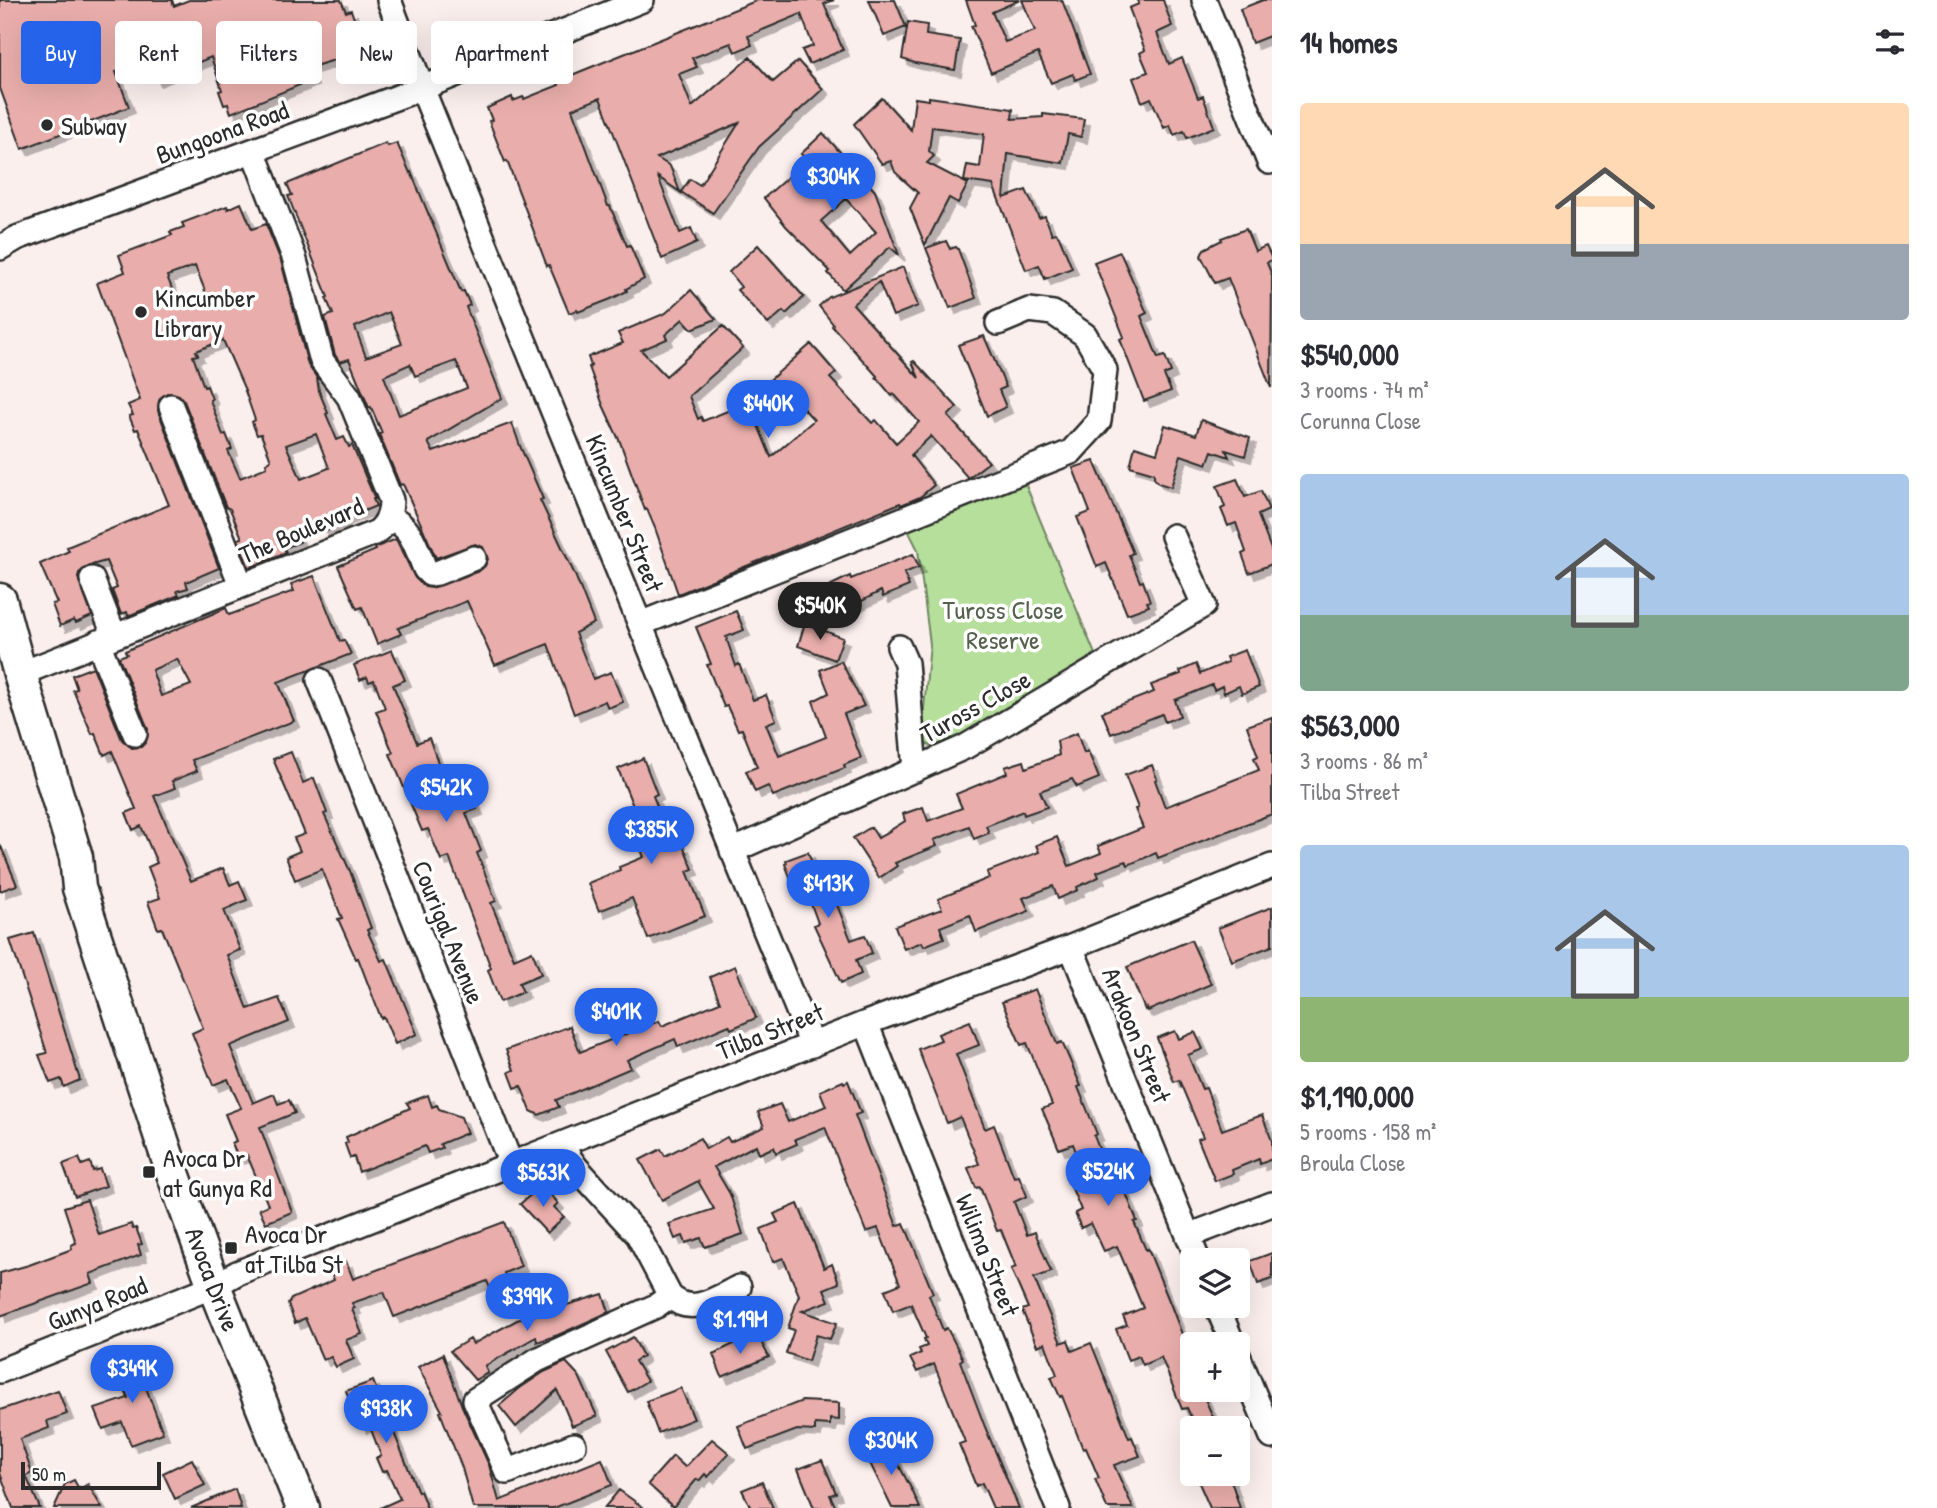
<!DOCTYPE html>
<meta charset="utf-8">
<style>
body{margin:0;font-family:"Patrick Hand",sans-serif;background:#f7f7f7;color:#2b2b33;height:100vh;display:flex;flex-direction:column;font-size:26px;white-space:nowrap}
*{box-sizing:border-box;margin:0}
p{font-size:23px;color:#7c7c81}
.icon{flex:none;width:38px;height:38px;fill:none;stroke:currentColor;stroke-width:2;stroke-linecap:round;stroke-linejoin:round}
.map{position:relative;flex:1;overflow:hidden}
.sheet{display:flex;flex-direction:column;background:#fff;width:665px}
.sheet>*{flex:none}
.top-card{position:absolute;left:21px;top:21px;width:665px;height:63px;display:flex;gap:14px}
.controls{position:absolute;left:1180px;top:1248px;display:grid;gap:14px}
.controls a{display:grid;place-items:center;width:70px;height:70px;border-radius:7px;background:#fff;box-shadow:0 7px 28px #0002;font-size:35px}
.scale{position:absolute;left:21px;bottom:18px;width:140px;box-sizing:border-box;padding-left:7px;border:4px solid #2b2b2b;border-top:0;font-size:19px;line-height:24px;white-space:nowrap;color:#2b2b2b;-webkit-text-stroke:5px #fff;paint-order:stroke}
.price{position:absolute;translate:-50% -60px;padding:0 16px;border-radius:24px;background:#2563eb;color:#fff;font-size:23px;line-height:46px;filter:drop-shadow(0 2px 4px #0008)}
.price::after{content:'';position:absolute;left:50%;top:42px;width:21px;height:16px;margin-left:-10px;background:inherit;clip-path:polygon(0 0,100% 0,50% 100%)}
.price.active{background:#222;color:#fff}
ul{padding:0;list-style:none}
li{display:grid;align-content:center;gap:14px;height:371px;padding:0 28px}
li span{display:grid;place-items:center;height:217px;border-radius:7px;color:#555}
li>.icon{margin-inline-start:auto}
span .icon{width:126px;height:126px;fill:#fffc;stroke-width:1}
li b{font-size:30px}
h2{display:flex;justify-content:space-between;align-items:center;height:84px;padding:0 28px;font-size:30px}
.pill{padding:0 24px;border-radius:7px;background:#fff;box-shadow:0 7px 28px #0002;font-size:24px;line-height:63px}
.pill.active{background:#2563eb;color:#fff}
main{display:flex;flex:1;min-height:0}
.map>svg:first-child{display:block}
.green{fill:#b5df9b;stroke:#708563;stroke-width:2}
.building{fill:#e9aeab;stroke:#2b2b2b;stroke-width:2;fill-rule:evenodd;filter:url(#shadow)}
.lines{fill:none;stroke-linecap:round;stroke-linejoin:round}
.street-casing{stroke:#2b2b2b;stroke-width:28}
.secondary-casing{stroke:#2b2b2b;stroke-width:37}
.street{stroke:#fff;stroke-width:23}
.secondary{stroke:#fff;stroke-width:32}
.poi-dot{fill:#2b2b2b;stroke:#fff;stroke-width:2.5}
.labels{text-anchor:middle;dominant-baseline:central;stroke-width:7;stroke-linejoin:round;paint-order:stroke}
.poi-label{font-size:26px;fill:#2b2b2b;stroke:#fff;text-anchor:start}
.street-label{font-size:26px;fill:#2b2b2b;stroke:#fff}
.park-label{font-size:26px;fill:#54614d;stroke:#fff}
</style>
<main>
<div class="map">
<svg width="1272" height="1508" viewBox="0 0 1272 1508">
<defs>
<filter id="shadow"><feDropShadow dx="6" dy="6" stdDeviation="0" flood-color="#0004"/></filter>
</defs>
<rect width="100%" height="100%" fill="#fbefee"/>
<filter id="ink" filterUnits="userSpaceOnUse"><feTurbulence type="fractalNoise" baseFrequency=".0143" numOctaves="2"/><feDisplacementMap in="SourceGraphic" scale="14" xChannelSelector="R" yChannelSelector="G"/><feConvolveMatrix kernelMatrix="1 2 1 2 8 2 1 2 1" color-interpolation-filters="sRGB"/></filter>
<g filter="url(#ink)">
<path class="green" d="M1025,483L1095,654L952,744L931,746L921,741L930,644L918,550L908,530Z"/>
<path class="building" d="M0,0H172L174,6L189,0H341L346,12L351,10L368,58L341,68L338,59L308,68L312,80L231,113L228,104L224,105L219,91L222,90L211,57L155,80L147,60L116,72L129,107L22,149L0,88Z
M758,0H834L824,4L843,50L809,64L802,50L813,46L801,14L748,36L752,45L735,52L731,43L692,58L697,67L679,74L692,107L750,57L773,82L798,61L823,89L759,147L713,213L681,192L690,179L700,185L739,123L657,158L670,166L680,192L658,177L680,233L691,228L697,243L662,259L600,98L572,109L608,206H610L627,246L630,245L644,279L626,289L627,291L611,299L578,312L577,310L569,313L549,265L547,266L507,161L505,162L489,121L492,120L487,108L512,97L513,101L523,97L524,99L559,85L558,83L567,77L584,70Z
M869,0H895L906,27L884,36Z
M966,0H1020L992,12L1005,42L1035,31L1022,0H1062L1090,74L1075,80L1073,74L1051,83L1038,53L991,73L971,26L975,25Z
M1138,0H1163L1172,26L1157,33L1169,64L1182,58L1198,98L1203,96L1214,127L1187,138L1184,131L1174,135L1170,125L1164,128L1151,98L1142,102L1133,78L1148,72L1140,53L1145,50L1129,8L1139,4Z
M1263,0H1272V35L1252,43L1240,9Z
M908,22L927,25L926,35L960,40L955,70L915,63L902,59Z
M929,97L1013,109L1012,119L1043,117V114L1084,119L1081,137L1068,134L1063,163L1008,154L1004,198L1026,190L1039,218L1045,216L1052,234L1056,233L1059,236L1072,268L1045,279L1039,265L1026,270L993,185L964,181L967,165L980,167L984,134L932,127L929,151L934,156L927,163L968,184L958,203L949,198L925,245L910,208L918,193L895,172L891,161L882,164L854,124L882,98L911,130L915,98L929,100Z
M823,133L875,191L899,255L890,247L843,290L828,273L830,271L786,226L764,198L807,160L801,154ZM846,199L876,232L850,256L821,221Z
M386,143L388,146L397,143L410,173L411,172L461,292L464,291L470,305L466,307L502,398L428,442L433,452L512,423L520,446L543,499L540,500L575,575L594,623L575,633L593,679L611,672L623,702L608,708L605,701L574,714L548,644L495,665L467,601L398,628L401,634L377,644L362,607L357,609L338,566L376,550L375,548L396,539L415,578L425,587L432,588L479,571L485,566L488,559L483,547L475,544L436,558L403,484L400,485L379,434L382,433L371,407L369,408L349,359L340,362L335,355L325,317L333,314L326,298L328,297L288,196L292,195L287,184ZM389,312L402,344L366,357L355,327ZM456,361L467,388L399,415L384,376L410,364L415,376Z
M241,203L252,229L266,224L281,261L308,365L317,378L319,391L328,413L326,414L337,440L344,437L349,447L352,445L375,499H373L376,506L342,520L343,524L324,532L319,523L296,533L300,542L284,548L286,552L249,568L238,539L242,538L230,509L226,507L184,401L179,395L167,393L160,398L158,411L219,568L186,582L188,588L177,591L179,595L128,616L127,612L121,614L112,590L117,588L106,561L88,566L79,573L78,578L92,616L76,623L74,620L60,626L52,604L57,603L40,564L69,551L67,547L169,505L138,429L135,430L129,416L133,415L128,405L140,400L97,283L125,272L119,255L172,235L170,232L184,227L182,223L227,206L228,209ZM195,266L206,293L178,304L167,276ZM223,340L244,388L255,420L252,422L257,435L261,434L271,460L266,463L267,467L240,478L228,451L232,449L226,434L223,435L210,400L212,399L207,386L204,387L193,356L198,355L196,351ZM316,434L329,468L301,479L286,445Z
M1246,229L1255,251L1266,246L1272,259L1267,263L1272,275L1271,388L1228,278L1215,283L1201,256L1204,249L1222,240L1221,238Z
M946,241L950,249L956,247L958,249L976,298L950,308L926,248Z
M758,245L804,297L786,314L783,311L768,324L737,290L741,287L729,272Z
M1120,252L1147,313L1141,316L1158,358L1165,356L1171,372L1164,375L1171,391L1144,401L1120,339L1124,337L1094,262Z
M903,267L918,306L893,316L879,282L853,304L919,378L912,362L914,361L957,407L948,416L989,462L968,478L931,436L911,455L934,485L920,497L901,505L900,503L678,594L655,528L647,509L645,510L620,442L603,405L589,367L591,366L588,357L623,343L618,333L666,313L691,290L716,319L692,329L683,319L665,335L667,339L641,350L666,376L723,326L743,348L689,396L698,419L701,417L703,421L762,397L757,391L811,344L836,373L830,378L872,423L876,420L896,443L919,422L894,394L892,396L876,377L877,376L832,326L833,324L819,306L829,297ZM791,395L814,420L771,457L758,425Z
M984,336L1006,387L999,390L1006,407L987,416L958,345Z
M1201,420L1250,438L1245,456L1226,450L1229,457L1212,451L1207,464L1181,455L1171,487L1158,483L1154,478V473L1130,466L1135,446L1157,453L1165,425L1196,435Z
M1094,461L1133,553L1129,555L1140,582L1143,581L1150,601L1147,602L1149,606L1127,614L1106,563L1097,567L1077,517L1090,512L1073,468Z
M1237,479L1245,497L1261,491L1269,510L1258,515L1272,552V564L1249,573L1242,554L1246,552L1236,523L1228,526L1221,509L1225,507L1217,486Z
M913,554L919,567L904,573L909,586L883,597L881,591L833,616L821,590L850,576L851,579Z
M314,576L340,641L344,640L351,654L278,682L294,721L192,760L197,771L172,781L175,788L154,796L191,881L223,868L230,885L239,881L247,900L224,910L240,950L227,955L248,1009L279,998L289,1022L230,1046L253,1103L274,1094L278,1104L289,1100L295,1113L260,1127L292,1212L266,1223L259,1209L268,1205L247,1155L238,1158L232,1143L236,1141L225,1114L241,1108L228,1079L213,1085L192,1033L203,1028L162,928L158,929L148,902L160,898L148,867L157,863L141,826L133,830L126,813L136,809L112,751L104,755L95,733L92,734L73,690L77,689L72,675L93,667L122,740L132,748L141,747L146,742L148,729L119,657L127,654L125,651L226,608L229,615L294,591L291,584ZM177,659L191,685L161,696L152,670Z
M736,611L744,630L726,637L736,666L739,664L753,700L766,695L776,720L766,724L779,756L826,737L813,701L829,693L820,670L841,661L864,706L844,714L861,758L844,765L845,768L773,796L768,786L755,792L746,771L757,767L742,729L738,730L727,706L724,707L707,665L711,664L696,627Z
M805,623L843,638L835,660L798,646Z
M392,650L405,680L393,685L417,743L429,738L446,784L464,777L477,809L466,813L481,851L477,853L496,901L491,903L514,959L532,951L541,974L519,983L523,992L500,1002L488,970L491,968L449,857L441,860L428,829L422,831L390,754L393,753L376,711L385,708L374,680L369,682L367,677L360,680L354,665Z
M1245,650L1259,687L1242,694L1239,686L1224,693L1222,686L1214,690L1212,685L1175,700L1180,716L1165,722L1162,714L1111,734L1102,712L1154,692L1151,685L1181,674L1180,671L1196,664L1200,674L1228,662L1226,657Z
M1272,717V814L1158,858L1156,853L1128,865L1126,861L1097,872L1099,877L1077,887L1078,890L1058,899L1053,886L1023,898L1029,911L976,932L970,915L940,927L944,938L924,946L922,942L904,949L895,926L942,909L938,899L989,878L987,872L1039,852L1036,845L1057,837L1069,866L1101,853L1098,846L1143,828L1135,809L1138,808L1125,775L1152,765L1157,779L1155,780L1165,807L1259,770L1254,758L1258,756L1247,726Z
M1077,733L1084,753L1088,751L1099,778L1077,787L1072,779L1040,791L1047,807L1024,815L1023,811L986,826L989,833L974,839L969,826L934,840L937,846L895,863L897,866L879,878L853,838L871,827L878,838L905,821L903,814L923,807L928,821L962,808L956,794L1007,773L1005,767L1024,761L1026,768L1059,755L1057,741Z
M291,752L303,783L314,778L327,813L324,814L350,871L371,928L367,930L381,961L386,959L417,1034L395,1044L384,1017L381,1018L358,958L356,959L338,919L342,918L322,869L295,880L286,857L300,851L294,838L305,834L273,759Z
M643,758L657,794L653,796L674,848L683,845L693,869L687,871L705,916L648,939L632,898L599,911L588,883L620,870L619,867L644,857L633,831L637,829L630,813L635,811L618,769Z
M0,844L17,885L0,891Z
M808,852L825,898L833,895L851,940L865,935L872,953L856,960L861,974L841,983L814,925L818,923L807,893L798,897L785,864L787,863L786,860Z
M1272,907V946L1232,961L1218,928Z
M34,933L80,1080L64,1087L61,1079L50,1083L39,1055L47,1053L10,940Z
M1191,940L1211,984L1148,1011L1147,1008L1145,1010L1127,967Z
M735,966L756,1018L731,1029L729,1025L678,1047L675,1039L627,1060L631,1068L556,1100L559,1107L539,1115L531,1111L521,1086L515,1088L509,1072L514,1070L506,1050L570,1026L580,1052L659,1021L662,1026L720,1002L710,977Z
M1035,989L1057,1044L1062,1042L1081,1086L1078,1087L1097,1134L1094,1136L1108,1171L1116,1168L1137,1221L1134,1222L1146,1250L1148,1249L1170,1303L1187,1347L1183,1349L1192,1368V1390H1201L1218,1428H1196L1187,1408L1182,1409L1161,1357L1143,1365L1139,1356L1128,1360L1116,1329L1127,1325L1123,1316L1143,1308L1117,1246L1104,1251L1091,1223L1081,1228L1075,1213L1081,1210L1071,1186L1087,1179L1073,1144L1059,1149L1042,1109L1052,1105L1027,1043L1021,1045L1002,1002Z
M970,1021L979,1045L956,1054L985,1129L994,1125L1014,1177L1019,1176L1027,1196L1014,1202L1027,1235L1035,1232L1051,1272L1034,1278L1061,1343L1068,1340L1072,1351L1091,1343L1129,1438L1132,1437L1140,1456L1114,1465L1133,1508H1107L1095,1479L1099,1478L1086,1448L1083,1449L1062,1396L1060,1397L1051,1377L1057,1375L1045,1343L1037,1346L1022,1310L1028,1308L1011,1269L1016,1267L1001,1230L997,1231L980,1187L976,1188L968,1168L979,1164L960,1117L947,1123L918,1049L941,1040L938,1034Z
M1175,1031L1179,1039L1195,1032L1203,1049L1188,1055L1202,1089L1206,1088L1222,1130L1262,1115L1272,1141V1159L1260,1164L1259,1159L1232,1170L1233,1174L1215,1181L1198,1139L1203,1137L1179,1080L1174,1082L1157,1038Z
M843,1081L844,1083L848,1081L861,1113L855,1115L897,1226L904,1223L933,1293L929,1295L943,1330L947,1328L963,1359L960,1361L985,1427L1019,1508H993L982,1483L976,1486L959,1444L965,1442L934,1364L917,1372L910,1358L921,1353L919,1349L927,1346L924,1339L926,1338L911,1304L893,1311L885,1290L900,1284L878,1228L866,1232L825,1127L795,1139L797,1144L776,1153L774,1147L759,1154L756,1145L714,1167L730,1194L743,1234L705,1247L701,1238L686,1243L683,1236L675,1239L669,1224L714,1209L698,1181L662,1200L640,1160L661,1149L665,1156L700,1138L706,1149L727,1137L730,1142L764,1127L758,1112L780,1104L788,1122L826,1106L820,1091Z
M428,1095L432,1107L437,1105L439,1109L461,1117L467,1133L440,1144L442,1148L428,1153L425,1146L359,1172L354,1157L350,1158L345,1144L348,1142L346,1137L410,1108L407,1103Z
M79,1158L82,1165L90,1162L93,1171L100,1169L106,1186L75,1197L63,1164Z
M542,1185L558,1203L554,1207L564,1217L547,1233L520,1204Z
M87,1200L99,1235L131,1224L133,1229L136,1228L142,1244L138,1245L141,1255L90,1274L93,1283L0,1316V1273L29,1265L72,1249L71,1245L76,1243L64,1207Z
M798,1204L824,1268L832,1264L839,1283L824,1289L829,1301L802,1311L837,1323L830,1339L816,1335L808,1361L786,1353L794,1330L788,1328L799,1295L783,1258L773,1262L761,1229L778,1222L774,1214Z
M504,1222L521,1266L504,1273L507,1281L490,1288L487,1281L394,1317L384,1292L352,1303L355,1308L352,1309L362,1334L346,1340L354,1359L336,1367L331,1357L323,1360L305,1318L295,1323L288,1304L291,1299L334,1280L329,1268L346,1261L353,1279Z
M1272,1253V1279L1258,1284L1250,1261Z
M603,1294L609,1312L558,1335L537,1342L536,1337L485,1366L488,1373L475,1380L450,1351L470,1339L473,1344L517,1320Z
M758,1336L769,1357L722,1377L713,1354L748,1337L749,1340Z
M633,1337L643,1356L635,1361L647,1381L628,1392L606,1352Z
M133,1353L163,1433L131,1445L122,1422L103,1429L95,1409L128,1398L114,1360Z
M443,1354L462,1406L489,1465L499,1501L602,1459L612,1485L554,1508H473L462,1468L440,1412L442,1411L418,1367Z
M566,1362L579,1376L597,1416L572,1426L557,1390L516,1427L499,1406L520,1388L544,1372Z
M373,1381L418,1492L420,1491L427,1508H380L400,1499L387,1470L382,1472L376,1458L381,1456L369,1424L361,1427L346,1391Z
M681,1388L694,1419L658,1433L646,1401Z
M58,1390L67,1414L47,1421L49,1428L20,1439L32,1473L26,1476L40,1508H13L0,1473V1410Z
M802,1401L839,1403V1420L830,1419V1425L815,1424V1431L797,1430L747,1449L738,1426Z
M712,1439L729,1453L708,1477L705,1474L699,1481L697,1479L673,1507L648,1484L673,1456L685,1467Z
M886,1441L912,1490L920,1508H892L864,1451Z
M192,1459L205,1485L175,1499L163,1473Z
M822,1460L836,1493L830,1495L836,1508H814L798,1469Z
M1195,1474H1229L1240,1508H1210Z
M74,1480L79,1489L88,1484L102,1508H54L65,1484Z
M762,1482L773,1508H751L742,1490Z
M235,1489L241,1508H191Z
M619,1490L644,1508H604Z"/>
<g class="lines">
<g class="street-casing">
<path id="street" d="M389,0L422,88L530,355L812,1045
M1204,0L1269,162
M0,248L17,238L422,88L642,0
M171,406L241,585
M389,517C412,527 416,547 425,569L430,574L437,573L474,558
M92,579L114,635
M640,624L1071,452L1099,421L1105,370L1085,335L1053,313L1029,310L998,323
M98,642L135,734
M899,647L906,663L915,770
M20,674L377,532C388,523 391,513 391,500L349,397L322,361L294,257L253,151
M319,680L511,1164
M732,851L965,747L1204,605L1173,536
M1071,947L1198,1260
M866,1023L1058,1508
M561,1146L576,1167L638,1235L670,1296C691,1317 717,1298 739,1287
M1188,1236L1272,1204
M1217,1306L1233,1344
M1237,1353L1272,1437
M0,1371L214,1286L237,1273L866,1023L1071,947L1272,866
M574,1445L507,1472L475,1400L537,1360L656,1306L670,1296"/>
</g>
<g class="secondary-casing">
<path id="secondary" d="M0,600L20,674L76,857L79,888L170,1165L214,1286L303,1508"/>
</g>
<use href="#street" class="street"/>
<use href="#secondary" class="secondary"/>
</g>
</g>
<g class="poi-dot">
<circle cx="47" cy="125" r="7"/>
<circle cx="141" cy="312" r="7"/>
<rect x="142" y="1165" width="14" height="14" rx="3.5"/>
<rect x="224" y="1241" width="14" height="14" rx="3.5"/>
</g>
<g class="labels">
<g class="poi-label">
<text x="61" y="125">Subway</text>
<text x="155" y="297">Kincumber<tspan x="155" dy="30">Library</tspan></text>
<text x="163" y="1157">Avoca Dr<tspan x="163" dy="30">at Gunya Rd</tspan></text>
<text x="245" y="1233">Avoca Dr<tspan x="245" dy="30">at Tilba St</tspan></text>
</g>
<g class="street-label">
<text transform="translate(222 132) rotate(-20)">Bungoona Road</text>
<text transform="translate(625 513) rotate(68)">Kincumber Street</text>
<text transform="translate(301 530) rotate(-23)">The Boulevard</text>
<text transform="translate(975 706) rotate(-29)">Tuross Close</text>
<text transform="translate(449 932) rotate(68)">Courigal Avenue</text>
<text transform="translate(770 1031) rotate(-22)">Tilba Street</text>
<text transform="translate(1137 1035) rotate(68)">Arakoon Street</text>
<text transform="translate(988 1255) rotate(68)">Wilima Street</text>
<text transform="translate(213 1279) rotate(69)">Avoca Drive</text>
<text transform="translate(97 1303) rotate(-22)">Gunya Road</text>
</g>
<g class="park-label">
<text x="1003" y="609">Tuross Close<tspan x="1003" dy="30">Reserve</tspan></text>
</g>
</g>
</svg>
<div class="controls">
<a><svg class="icon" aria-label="layers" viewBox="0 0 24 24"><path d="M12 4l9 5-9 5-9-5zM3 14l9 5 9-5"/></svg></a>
<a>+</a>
<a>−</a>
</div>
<div class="scale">50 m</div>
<b class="price" style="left:833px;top:213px">$304K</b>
<b class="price" style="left:768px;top:440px">$440K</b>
<b class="price active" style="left:820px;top:642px">$540K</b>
<b class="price" style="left:446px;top:824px">$542K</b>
<b class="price" style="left:651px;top:866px">$385K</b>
<b class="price" style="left:828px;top:920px">$413K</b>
<b class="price" style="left:616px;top:1048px">$401K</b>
<b class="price" style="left:1108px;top:1208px">$524K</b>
<b class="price" style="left:543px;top:1209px">$563K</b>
<b class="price" style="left:527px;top:1333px">$399K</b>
<b class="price" style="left:740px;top:1356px">$1.19M</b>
<b class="price" style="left:132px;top:1405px">$349K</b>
<b class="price" style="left:386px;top:1445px">$938K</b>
<b class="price" style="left:891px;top:1477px">$304K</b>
<div class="top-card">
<a class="pill active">Buy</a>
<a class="pill">Rent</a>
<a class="pill">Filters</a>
<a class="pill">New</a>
<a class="pill">Apartment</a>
</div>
</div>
<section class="sheet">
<h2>14 homes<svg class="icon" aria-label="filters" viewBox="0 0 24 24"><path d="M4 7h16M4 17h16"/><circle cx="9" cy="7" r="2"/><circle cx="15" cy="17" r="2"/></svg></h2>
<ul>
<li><span style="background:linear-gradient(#ffd9b3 65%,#9aa5b1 0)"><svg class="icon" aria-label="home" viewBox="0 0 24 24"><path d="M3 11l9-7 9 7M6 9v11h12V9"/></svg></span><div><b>$540,000</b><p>3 rooms · 74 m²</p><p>Corunna Close</p></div></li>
<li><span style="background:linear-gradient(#a9c7e8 65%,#7fa58c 0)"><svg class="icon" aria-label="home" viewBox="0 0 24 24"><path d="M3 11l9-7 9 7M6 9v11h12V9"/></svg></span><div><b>$563,000</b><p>3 rooms · 86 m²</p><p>Tilba Street</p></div></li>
<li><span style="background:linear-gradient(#a9c7e8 70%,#8fb573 0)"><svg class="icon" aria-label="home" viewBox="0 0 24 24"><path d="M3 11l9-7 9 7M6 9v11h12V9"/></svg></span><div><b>$1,190,000</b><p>5 rooms · 158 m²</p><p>Broula Close</p></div></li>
</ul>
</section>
</main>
